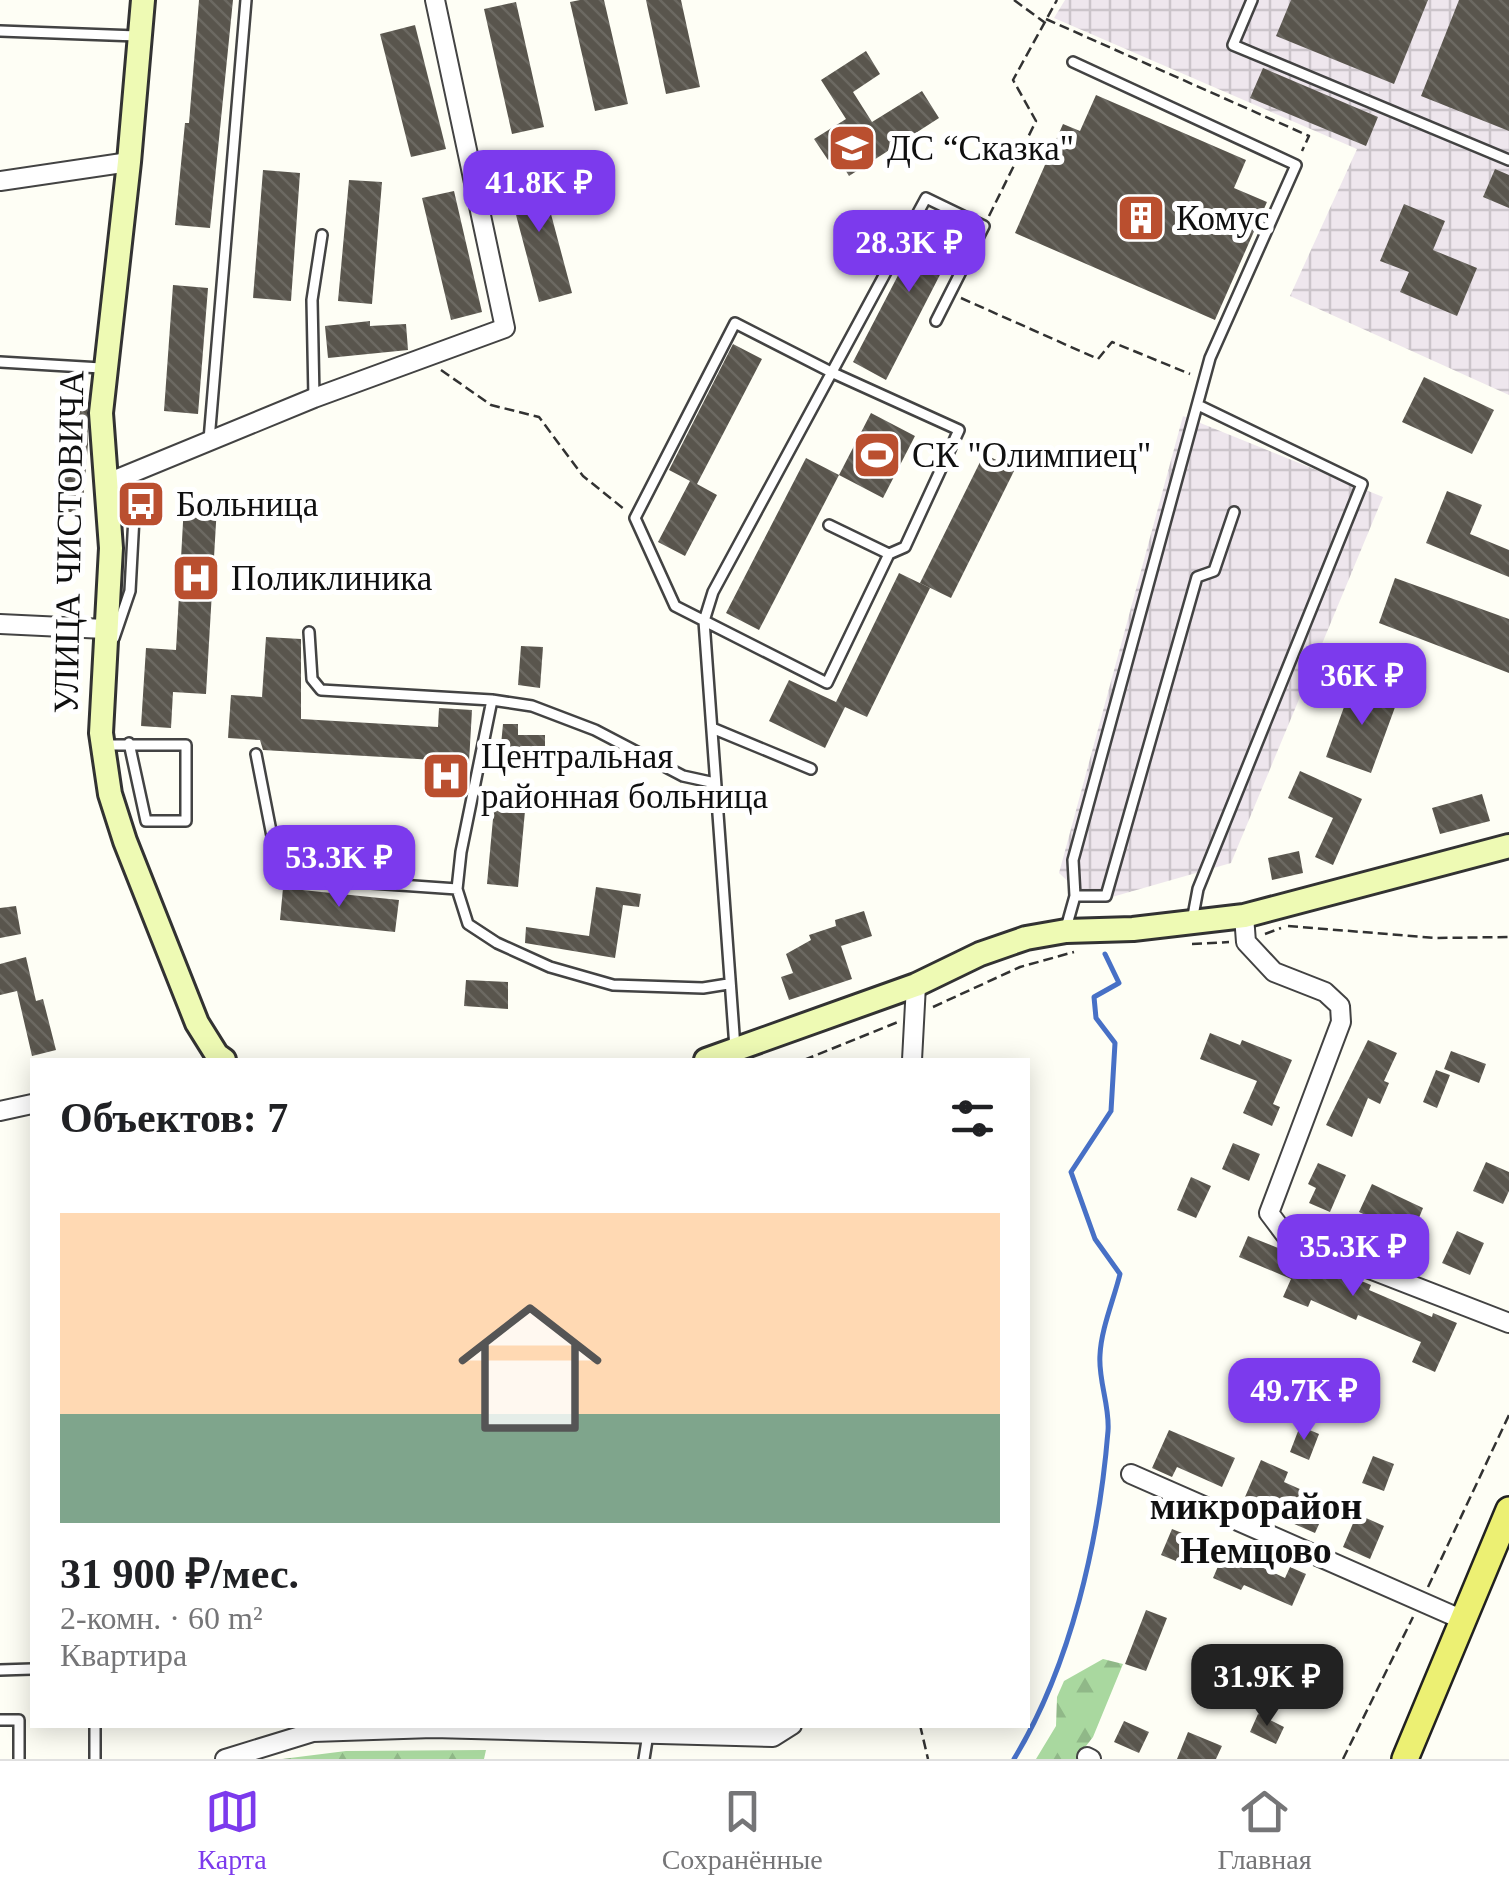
<!DOCTYPE html>
<html lang="ru">
<meta charset="utf-8">
<style>
body{margin:0;font-family:"Times New Roman",serif;background:#f6f6f6;color:#202124;height:100vh;display:flex;flex-direction:column;font-size:38px;white-space:nowrap}
*{box-sizing:border-box;margin:0}
p{font-size:32px;color:#757577}
.icon{flex:none;width:55px;height:55px;fill:none;stroke:currentColor;stroke-width:2;stroke-linecap:round;stroke-linejoin:round}
.map{position:relative;flex:1;overflow:hidden}
.details{position:absolute;left:30px;top:1058px;width:1000px;height:670px;display:flex;flex-direction:column;background:#fff;border-radius:0px;box-shadow:0 5px 25px #0003}
.details>*{flex:none}
.price{position:absolute;translate:-50% -85px;padding:0 22px;border-radius:20px;background:#7c3aed;color:#fff;font-size:32px;line-height:65px;filter:drop-shadow(0 2px 5px #0008)}
.price::after{content:'';position:absolute;left:50%;top:60px;width:30px;height:22px;margin-left:-15px;background:inherit;clip-path:polygon(0 0,100% 0,50% 100%)}
.price.active{background:#222;color:#fff}
ul{padding:0;list-style:none}
li{display:grid;align-content:center;gap:20px;height:530px;padding:0 30px}
li span{display:grid;place-items:center;height:310px;border-radius:0px;color:#555}
li>.icon{margin-inline-start:auto}
span .icon{width:180px;height:180px;fill:#fffc;stroke-width:1}
li b{font-size:42px}
h2{display:flex;justify-content:space-between;align-items:center;height:120px;padding:0 30px;font-size:42px}
.dock{display:flex;justify-content:space-around;align-items:center;height:140px;border-top:2px solid #e0e0e0;background:#fff;font-size:28px;color:#757577}
.dock a{display:grid;justify-items:center;gap:5px}
.dock .active{color:#7c3aed}
.map>svg:first-child{display:block}
.industrial{fill:url(#industrial-grid)}
.forest{fill:url(#forest-firs)}
.lines{fill:none;stroke-linecap:round;stroke-linejoin:round}
.stream{stroke:#4770c6;stroke-width:5}
.building{fill:url(#building-back-hatch)}
.lane-casing{stroke:#434343;stroke-width:14}
.street-casing{stroke:#434343;stroke-width:22}
.secondary-casing{stroke:#323232;stroke-width:28}
.primary-casing{stroke:#212121;stroke-width:30}
.path{stroke:#323232;stroke-width:2.5;stroke-dasharray:10 5;stroke-linecap:butt}
.lane{stroke:#fff;stroke-width:9}
.street{stroke:#fff;stroke-width:18}
.secondary{stroke:#eefab4;stroke-width:22}
.primary{stroke:#ecf073;stroke-width:25}
.labels{text-anchor:middle;dominant-baseline:central;stroke-width:10;stroke-linejoin:round;paint-order:stroke}
.poi-label{font-size:35px;fill:#101010;stroke:#fff;text-anchor:start}
.street-label{font-size:35px;fill:#101010;stroke:#fff}
.neighbourhood-label{font-size:38px;font-weight:bold;fill:#101010;stroke:#fff}
</style>
<div class="map">
<svg width="1509" height="1759" viewBox="0 0 1509 1759">
<defs>
<pattern id="industrial-grid" width="8" height="8" patternUnits="userSpaceOnUse" patternTransform="scale(2.5)"><rect width="8" height="8" fill="#eee6ed"/><path d="M0 4h8M4 0v8" fill="none" stroke="#cbc4ca"/></pattern>
<pattern id="forest-firs" width="22" height="20" patternUnits="userSpaceOnUse" patternTransform="scale(2.5)"><rect width="22" height="20" fill="#a9d89f"/><path d="M5 1l3.5 6h-7zM16 11l3.5 6h-7z" fill="#90b888"/></pattern>
<pattern id="building-back-hatch" width="6" height="6" patternUnits="userSpaceOnUse" patternTransform="scale(2.5)"><rect width="6" height="6" fill="#59554d"/><path d="M-1 5l2 2M0 0l6 6M5-1l2 2" fill="none" stroke="#6c6962"/></pattern>
</defs>
<rect width="100%" height="100%" fill="#fefef5"/>
<path class="industrial" d="M1065,0H1509V395L1290,296L1357,149L1054,18Z
M1183,416L1383,497L1231,863L1091,903L1059,873Z"/>
<path class="forest" d="M1103,1659L1123,1664L1093,1737L1076,1759H1036L1056,1726L1057,1697L1064,1681Z
M486,1750L484,1759H282L346,1751Z"/>
<g class="lines">
<path class="stream" d="M1014,1759C1071,1665 1099,1541 1108,1431C1110,1406 1098,1380 1100,1355C1101,1329 1114,1299 1120,1274L1095,1239L1071,1172L1111,1111L1115,1043L1096,1018L1094,997L1119,983L1105,954"/>
</g>
<path class="building" d="M199,0H233L210,228L175,225L185,123H189Z
M580,0H604L628,104L595,111L570,2Z
M646,0H681L700,87L666,94Z
M1291,0H1428L1394,84L1276,36Z
M1459,0H1509V131L1421,96Z
M516,2L544,127L512,134L484,9Z
M415,25L446,149L411,157L380,34Z
M866,51L880,74L853,92L872,122L922,91L939,118L849,176L836,155L828,160L814,139L846,119L821,80Z
M1263,68L1378,117L1366,146L1250,98Z
M1096,95L1246,160L1234,188L1267,202L1215,320L1015,233L1063,124L1080,131Z
M539,169L572,293L539,302L506,177Z
M1495,169L1509,175V208L1483,197Z
M263,170L300,173L291,301L253,298Z
M349,180L382,182L372,304L338,301Z
M454,191L482,312L451,320L422,198Z
M1404,204L1445,221L1433,250L1477,268L1457,316L1400,292L1409,272L1380,261Z
M932,210L965,226L886,380L853,362Z
M173,285L208,288L198,414L164,411Z
M370,321V326L406,324L408,350L328,358L325,326Z
M733,344L762,359L697,484L717,495L685,556L658,542L690,481L669,470Z
M1424,377L1494,410L1472,454L1402,422Z
M68,395L81,396L80,404H87L88,444L82,513L57,511Z
M871,413L915,436L883,498L839,475Z
M984,454L1015,469L951,598L920,583Z
M806,458L839,475L759,630L726,613Z
M1447,491L1482,505L1470,534L1509,550V577L1426,543Z
M184,504L217,506L206,694L173,692L171,728L141,726L146,648L176,650Z
M899,573L930,588L867,717L845,707L825,748L769,721L789,680L836,702Z
M1395,578L1509,619V673L1379,623Z
M266,637L301,639V719L438,727L439,708L472,710L469,762L263,750L260,740L228,738L231,695L262,697Z
M521,646L543,647L540,688L518,685Z
M1353,682L1398,699L1371,773L1326,757Z
M503,724H518V735H545V767L499,766Z
M1300,771L1362,799L1333,865L1315,857L1333,818L1288,798Z
M1482,794L1490,821L1440,834L1432,808Z
M495,797L526,800L518,887L487,884Z
M1299,851L1303,873L1272,880L1268,858Z
M596,887L641,894L639,907L623,905L615,958L525,943L526,927L589,936Z
M283,888L399,900L395,932L280,920Z
M16,906L21,934L0,938V908Z
M864,911L872,936L841,946L852,979L789,1000L781,977L793,973L786,954L811,940L809,935L836,926L835,920Z
M26,957L36,1001L43,999L56,1050L32,1056L17,991L0,995V964Z
M466,980L508,982V1009L464,1006Z
M1210,1033L1240,1045L1242,1040L1292,1060L1273,1104L1280,1107L1272,1126L1243,1113L1257,1081L1200,1059Z
M1368,1040L1397,1053L1384,1081L1389,1083L1380,1104L1368,1098L1352,1137L1326,1125Z
M1451,1051L1486,1064L1479,1083L1444,1069Z
M1436,1070L1450,1075L1437,1108L1423,1102Z
M1233,1143L1260,1154L1249,1181L1222,1169Z
M1486,1162L1509,1172V1191L1503,1204L1473,1191Z
M1318,1163L1346,1175L1330,1212L1309,1203L1316,1188L1308,1184Z
M1191,1177L1211,1186L1196,1218L1177,1210Z
M1372,1184L1423,1208L1410,1240L1367,1223L1370,1217L1359,1212Z
M1457,1231L1484,1243L1470,1275L1442,1263Z
M1248,1236L1347,1275L1371,1285L1369,1290L1432,1317L1433,1313L1457,1323L1435,1372L1412,1362L1421,1342L1358,1315L1356,1320L1311,1300L1308,1307L1283,1297L1291,1279L1239,1257Z
M1300,1426L1319,1434L1309,1460L1290,1452Z
M1169,1430L1235,1458L1222,1487L1177,1467L1172,1477L1152,1468Z
M1373,1456L1394,1464L1384,1491L1362,1483Z
M1261,1460L1288,1472L1284,1482L1329,1502L1315,1533L1292,1523L1294,1519L1245,1497Z
M1357,1514L1384,1526L1370,1559L1343,1547Z
M1172,1529L1192,1537L1181,1563L1161,1555Z
M1225,1550L1285,1578L1290,1567L1306,1574L1292,1606L1244,1585L1241,1590L1213,1578Z
M1146,1610L1167,1618L1146,1671L1125,1664Z
M1258,1714L1284,1727L1276,1744L1250,1732Z
M1124,1721L1149,1732L1139,1753L1114,1742Z
M1188,1732L1222,1746L1216,1759H1177Z"/>
<g class="lines">
<g class="lane-casing">
<path id="lane" d="M1252,0L1233,45L1509,160
M0,31L137,36
M735,323L831,372L959,430L905,547L889,554L827,683L675,606L635,518Z
M0,362L101,368
M314,398L312,300L322,235
M209,440L246,0
M110,487L135,498L130,591L114,638
M829,525L889,554
M309,632L312,679L321,690L492,700L532,706L595,730L683,776L715,783
M492,700L461,852L457,889L468,924L497,943L550,967L613,985L703,988L728,984
M712,728L811,769
M105,745H186V821H146L129,743
M256,754L279,872L285,877L457,889
M1075,896H1106L1197,577L1214,571L1234,512
M1192,921L1198,889L1362,484L1198,405
M1066,928L1075,896L1073,860L1210,358L1296,165L1073,62
M735,1048L704,621L713,592L926,198L984,226L936,321
M0,1670L32,1669
M0,1720H19V1759
M95,1725V1759
M644,1759L648,1734"/>
</g>
<g class="street-casing">
<path id="street" d="M0,181L129,162
M105,484L314,398L505,328L435,0
M0,624L105,629
M1244,916L1246,942L1274,972L1325,992L1340,1006L1341,1022L1269,1213L1287,1237L1509,1323
M912,1060L916,985
M0,1111L32,1104
M1131,1474L1463,1620
M1087,1757L1091,1759
M225,1759L313,1732L433,1728L773,1737L792,1725"/>
</g>
<g class="secondary-casing">
<path id="secondary" d="M143,0L129,162L101,413L111,548L101,733L110,794L125,841L197,1023L217,1055L224,1060
M706,1060L916,985L980,954L1026,938L1066,931L1133,929L1244,916L1509,846"/>
</g>
<g class="primary-casing">
<path id="primary" d="M1405,1759L1509,1510"/>
</g>
<path class="path" d="M1014,0L1044,22
M1046,19L1309,136L1302,151
M989,216L1036,121L1013,80L1057,0
M961,298L1098,359L1112,342L1190,374
M441,370L491,405L539,417L583,476L624,509
M1288,926L1436,938L1509,937
M1265,934L1281,928
M1192,944L1229,942
M933,1007L1020,967L1074,952
M804,1060L898,1022
M1428,1587L1509,1415
M920,1725L928,1759
M1343,1759L1413,1617"/>
<use href="#lane" class="lane"/>
<use href="#street" class="street"/>
<use href="#secondary" class="secondary"/>
<use href="#primary" class="primary"/>
</g>
<defs>
<g id="school-square" transform="scale(2.5)"><rect x="-9" y="-9" width="18" height="18" rx="4" fill="#ba4f2f" stroke="#fff"/><path d="M0-5L7-2L0 1L-7-2ZM-4 1L0 2.5L4 1V4Q0 6-4 4Z" fill="#fff"/></g>
<g id="building-square" transform="scale(2.5)"><rect x="-9" y="-9" width="18" height="18" rx="4" fill="#ba4f2f" stroke="#fff"/><path d="M-4-6H4V6H1V3H-1V6H-4ZM-2.5-4.3h1.7v1.8h-1.7ZM.8-4.3h1.7v1.8H.8ZM-2.5-1h1.7V.8h-1.7ZM.8-1h1.7V.8H.8Z" fill="#fff"/></g>
<g id="stadium-square" transform="scale(2.5)"><rect x="-9" y="-9" width="18" height="18" rx="4" fill="#ba4f2f" stroke="#fff"/><path d="M0-5a6.5 5 0 1 0 0 10a6.5 5 0 1 0 0-10ZM-3.5-1.8h7v3.6h-7Z" fill="#fff"/></g>
<g id="bus-square" transform="scale(2.5)"><rect x="-9" y="-9" width="18" height="18" rx="4" fill="#ba4f2f" stroke="#fff"/><path d="M-5-6H5V4H4V6H2V4H-2V6H-4V4H-5ZM-3.5-4V0h7V-4ZM-3.5 1.2v1.5H-2V1.2ZM2 1.2v1.5H3.5V1.2Z" fill="#fff"/></g>
<g id="hospital-square" transform="scale(2.5)"><rect x="-9" y="-9" width="18" height="18" rx="4" fill="#ba4f2f" stroke="#fff"/><path d="M-5-5h3v3.5h4V-5h3V5h-3V1.5h-4V5h-3Z" fill="#fff"/></g>
</defs>
<g fill-rule="evenodd">
<use href="#school-square" x="852" y="148"/>
<use href="#building-square" x="1141" y="218"/>
<use href="#stadium-square" x="877" y="455"/>
<use href="#bus-square" x="141" y="504"/>
<use href="#hospital-square" x="196" y="578"/>
<use href="#hospital-square" x="446" y="776"/>
</g>
<g class="labels">
<g class="poi-label">
<text x="887" y="148">ДС “Сказка"</text>
<text x="1176" y="218">Комус</text>
<text x="912" y="455">СК "Олимпиец"</text>
<text x="176" y="504">Больница</text>
<text x="231" y="578">Поликлиника</text>
<text x="481" y="756">Центральная<tspan x="481" dy="40">районная больница</tspan></text>
</g>
<g class="street-label">
<text transform="translate(69 542) rotate(-89)">УЛИЦА ЧИСТОВИЧА</text>
</g>
<g class="neighbourhood-label">
<text x="1256" y="1506">микрорайон<tspan x="1256" dy="44">Немцово</tspan></text>
</g>
</g>
</svg>
<b class="price" style="left:539px;top:235px">41.8K ₽</b>
<b class="price" style="left:909px;top:295px">28.3K ₽</b>
<b class="price" style="left:1362px;top:728px">36K ₽</b>
<b class="price" style="left:339px;top:910px">53.3K ₽</b>
<b class="price" style="left:1353px;top:1299px">35.3K ₽</b>
<b class="price" style="left:1304px;top:1443px">49.7K ₽</b>
<b class="price active" style="left:1267px;top:1729px">31.9K ₽</b>
<section class="details">
<h2>Объектов: 7<svg class="icon" aria-label="filters" viewBox="0 0 24 24"><path d="M4 7h16M4 17h16"/><circle cx="9" cy="7" r="2"/><circle cx="15" cy="17" r="2"/></svg></h2>
<ul>
<li><span style="background:linear-gradient(#ffd9b3 65%,#7fa58c 0)"><svg class="icon" aria-label="home" viewBox="0 0 24 24"><path d="M3 11l9-7 9 7M6 9v11h12V9"/></svg></span><div><b>31 900 ₽/мес.</b><p>2-комн. · 60 m²</p><p>Квартира</p></div></li>
</ul>
</section>
</div>
<nav class="dock">
<a class="active"><svg class="icon" aria-label="map" viewBox="0 0 24 24"><path d="M3 6l6-2 6 2 6-2v14l-6 2-6-2-6 2zM9 4v14M15 6v14"/></svg>Карта</a>
<a><svg class="icon" aria-label="saved" viewBox="0 0 24 24"><path d="M7 4h10v16l-5-4-5 4z"/></svg>Сохранённые</a>
<a><svg class="icon" aria-label="home" viewBox="0 0 24 24"><path d="M3 11l9-7 9 7M6 9v11h12V9"/></svg>Главная</a>
</nav>
